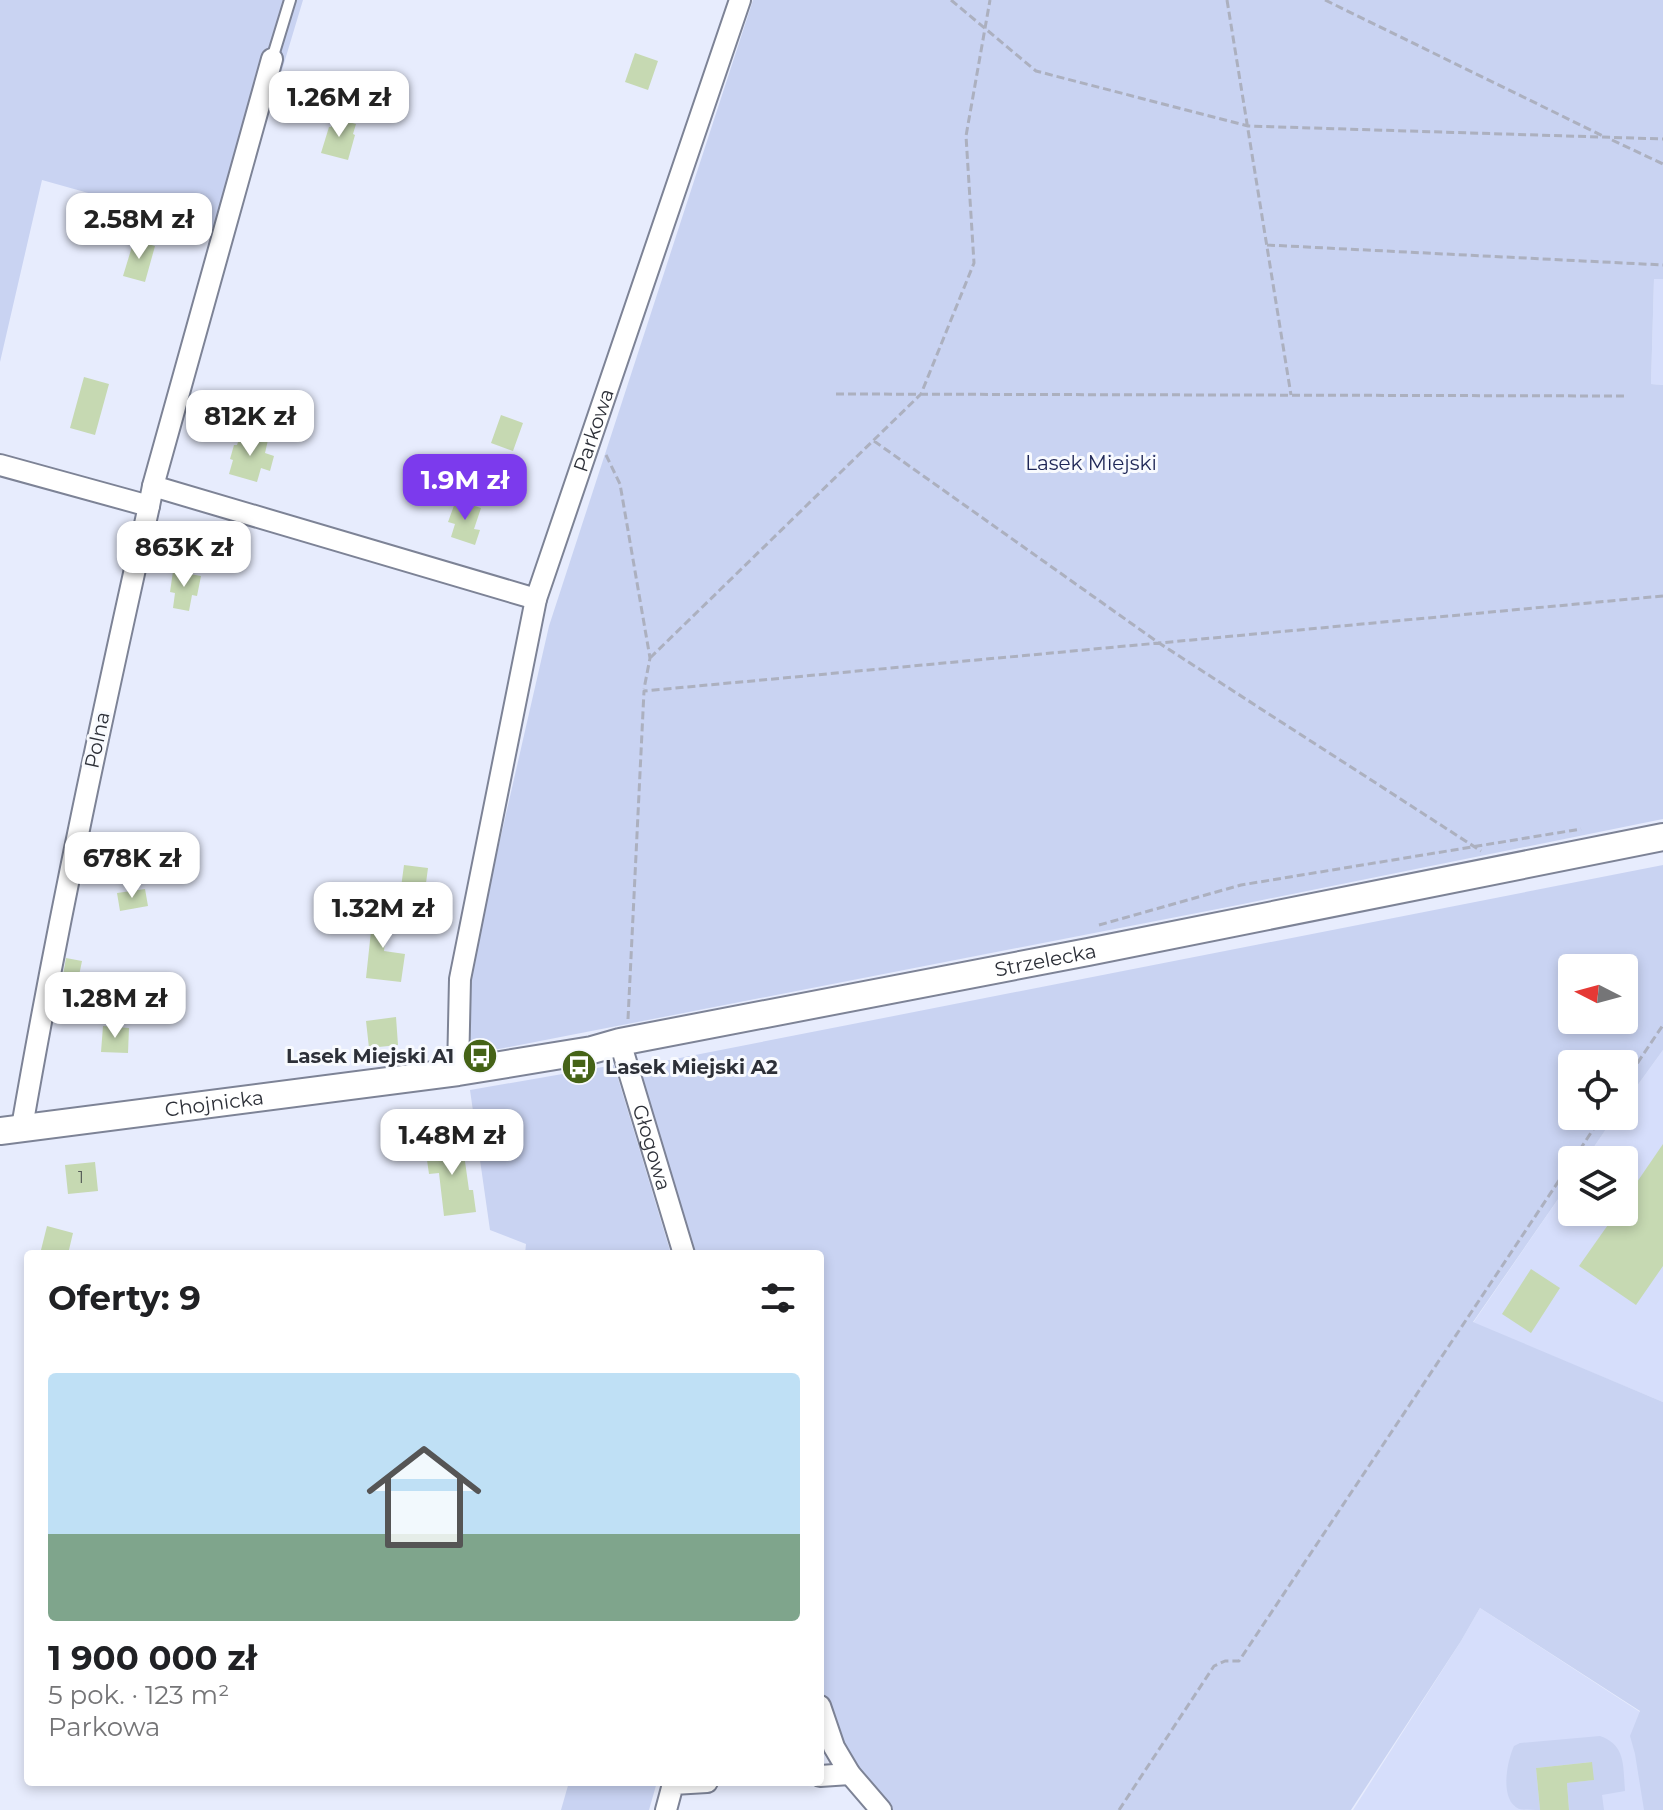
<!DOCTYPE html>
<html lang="pl">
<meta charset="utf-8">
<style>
body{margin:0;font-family:Montserrat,sans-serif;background:#f2f2f2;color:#202124;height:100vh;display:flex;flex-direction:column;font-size:30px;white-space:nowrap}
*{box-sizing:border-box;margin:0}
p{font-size:26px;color:#757577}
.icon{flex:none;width:44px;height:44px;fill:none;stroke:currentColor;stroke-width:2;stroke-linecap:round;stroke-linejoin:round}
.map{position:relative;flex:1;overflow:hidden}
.details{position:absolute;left:24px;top:1250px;width:800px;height:536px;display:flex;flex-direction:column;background:#fff;border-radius:8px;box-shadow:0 4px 12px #0003}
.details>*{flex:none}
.needle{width:52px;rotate:276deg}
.tools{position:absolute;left:1558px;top:954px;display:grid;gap:16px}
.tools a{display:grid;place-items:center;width:80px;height:80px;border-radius:8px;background:#fff;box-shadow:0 4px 12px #0003;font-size:40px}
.price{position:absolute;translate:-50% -68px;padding:0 18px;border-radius:16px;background:#fff;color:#222;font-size:26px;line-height:52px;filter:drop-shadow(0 2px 4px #0008)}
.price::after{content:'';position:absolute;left:50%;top:48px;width:24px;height:18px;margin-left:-12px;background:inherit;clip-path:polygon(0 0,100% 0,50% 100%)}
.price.on{background:#7c3aed;color:#fff}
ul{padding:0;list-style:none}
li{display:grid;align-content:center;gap:16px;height:424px;padding:0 24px}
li+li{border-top:2px solid #e0e0e0}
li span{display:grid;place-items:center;height:248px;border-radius:8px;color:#555}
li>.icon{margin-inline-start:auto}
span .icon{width:144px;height:144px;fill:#fffc;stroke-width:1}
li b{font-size:34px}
h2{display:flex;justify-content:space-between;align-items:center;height:96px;padding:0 24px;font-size:34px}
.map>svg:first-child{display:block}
.built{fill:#d6defb}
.green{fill:#c9d3f2;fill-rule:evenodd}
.building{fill:#c6d9b2}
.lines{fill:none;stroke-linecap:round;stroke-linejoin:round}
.service-casing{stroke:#7d8396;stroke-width:14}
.minor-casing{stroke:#7d8396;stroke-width:24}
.tertiary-casing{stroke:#7d8396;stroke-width:30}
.path{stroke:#acb0bf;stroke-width:3;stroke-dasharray:8 4;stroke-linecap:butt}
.service{stroke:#fff;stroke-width:10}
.minor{stroke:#fff;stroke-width:20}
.tertiary{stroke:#fff;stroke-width:26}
.labels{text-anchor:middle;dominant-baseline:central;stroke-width:6;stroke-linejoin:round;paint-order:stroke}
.number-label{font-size:16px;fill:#535a56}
.street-label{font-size:20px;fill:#2d3038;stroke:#f8fafe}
.park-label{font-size:20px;fill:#1e2656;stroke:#f8fafe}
.poi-label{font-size:20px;font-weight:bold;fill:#2d3038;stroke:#f8fafe;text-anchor:end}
</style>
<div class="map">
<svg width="1663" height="1810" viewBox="0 0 1663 1810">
<rect width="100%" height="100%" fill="#e7ecfd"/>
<path class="built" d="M1654,279H1663V385L1651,384Z
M1663,1050V1402L1473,1323L1572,1179V1212H1624V1160H1585L1615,1116H1624V1104Z
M1480,1608L1663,1727V1810H1353L1461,1641Z"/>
<path class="green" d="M0,0H303L279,80L262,74L224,208L213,228L42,180L0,362Z
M753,0H1663V279H1654L1651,384L1663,385V819L1238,905L463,1056L468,980L549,626Z
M1663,865V1050L1624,1104V1064H1572V1116H1615L1585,1160H1572V1179L1473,1322L1663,1402V1810H1644L1635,1754L1630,1736L1640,1711L1480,1608L1461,1641L1351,1810H891L838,1748L820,1687V1254H694L639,1066ZM1572,968H1624V1020H1572Z
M614,1065L671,1254H525L526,1244L490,1230L470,1090Z
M1600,1736C1626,1745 1623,1766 1625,1791L1602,1795L1604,1810H1569L1567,1783L1593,1780L1591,1762L1536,1768L1540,1810C1533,1810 1525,1810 1519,1809C1499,1800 1507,1761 1514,1746L1520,1743Z
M569,1782H657L649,1810H561Z"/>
<path class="building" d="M635,53L658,61L648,90L625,82Z
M334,118L356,124L353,134L355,135L348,160L321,153L329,127H331Z
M134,240L155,246L145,282L123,276Z
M84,377L109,384L95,435L70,428Z
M501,415L523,423L513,451L491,443Z
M241,433L268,440L265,453L274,456L270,471L261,468L257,482L229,474L233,460L230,459L234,445H237Z
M456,500L481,508L474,529L480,530L475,545L451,537L455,524L448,522Z
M173,571L201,576L197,596L192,595L189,611L173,608L175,593L170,592Z
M404,865L428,868L426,883L429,884L427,899L400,895Z
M145,889L148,906L120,911L117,893Z
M374,903L389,904L384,951L405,954L401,982L366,978Z
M66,958L82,961L75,995L101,994V1015H71L69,1023L55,1020Z
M396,1017L398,1045L369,1048L366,1021Z
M103,1026L129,1028L128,1053L101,1052Z
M462,1140L469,1190H473L476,1212L444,1216L439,1173L429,1174L425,1146Z
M1663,1144V1266L1636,1305L1579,1266L1617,1212H1624V1201Z
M95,1162L98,1191L68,1194L65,1165Z
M47,1226L73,1233L68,1254H40Z
M1531,1269L1560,1288L1531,1333L1502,1314Z
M1592,1762L1594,1780L1567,1783L1569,1810H1540L1536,1768Z"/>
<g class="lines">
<g class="service-casing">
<path id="service" d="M272,59L290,0"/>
</g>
<g class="minor-casing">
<g id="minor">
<path d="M0,465L149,506C103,712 58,919 22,1127"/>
<path d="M153,486L272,59"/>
<path id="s1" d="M149,506L153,486L536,599L740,0"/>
<path id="s2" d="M620,1042L684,1254"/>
<path d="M458,1072L460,979L536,599"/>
<path d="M820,1706L834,1747L850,1774L881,1810"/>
<path d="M820,1776L850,1774"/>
<path d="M666,1810L673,1784L707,1782"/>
</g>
</g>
<g class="tertiary-casing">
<g id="tertiary">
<path id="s3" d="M0,1131L458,1072L592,1050L620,1042L1088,952L1663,837"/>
</g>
</g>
<path class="path" d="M951,0L1036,71L1248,126L1663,139
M1227,0L1291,395
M1325,0L1605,137
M1612,140L1663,164
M1267,245L1663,265
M836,394L1625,396
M874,441L1159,643L1481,851
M606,455L620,484L650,658L644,689
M650,658L921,394L974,263L966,136L990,0
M1099,925L1241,885L1581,829
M628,1019L644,691L1663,596
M1624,1083L1663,1025
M1573,1160L1602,1116
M1119,1810L1214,1666L1225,1661H1239L1572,1161"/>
<use href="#service" class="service"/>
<use href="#minor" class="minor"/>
<use href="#tertiary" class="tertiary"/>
</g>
<defs>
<g id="bus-disc" transform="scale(1.8)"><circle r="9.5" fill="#456317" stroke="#f8fafe"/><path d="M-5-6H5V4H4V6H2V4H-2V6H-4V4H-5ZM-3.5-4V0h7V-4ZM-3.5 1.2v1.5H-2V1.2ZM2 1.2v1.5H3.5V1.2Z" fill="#fff"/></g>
</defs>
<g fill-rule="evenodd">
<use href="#bus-disc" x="480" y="1056"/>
<use href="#bus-disc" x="579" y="1067"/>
</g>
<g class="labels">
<g class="number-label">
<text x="81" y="1177">1</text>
</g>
<g class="street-label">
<text stroke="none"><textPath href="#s1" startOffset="598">Parkowa</textPath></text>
<text transform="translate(97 740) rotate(-78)">Polna</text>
<text stroke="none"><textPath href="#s3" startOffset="1060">Strzelecka</textPath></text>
<text stroke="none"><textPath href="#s3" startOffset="216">Chojnicka</textPath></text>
<text stroke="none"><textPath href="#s2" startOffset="110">Głogowa</textPath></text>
</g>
<g class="park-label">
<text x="1091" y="463">Lasek Miejski</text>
</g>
<g class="poi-label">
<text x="454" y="1056">Lasek Miejski A1</text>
<text x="605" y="1067" text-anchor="start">Lasek Miejski A2</text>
</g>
</g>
</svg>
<div class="tools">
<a><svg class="needle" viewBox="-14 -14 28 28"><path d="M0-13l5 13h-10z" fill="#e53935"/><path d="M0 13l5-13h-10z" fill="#757577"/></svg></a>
<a><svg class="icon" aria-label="locate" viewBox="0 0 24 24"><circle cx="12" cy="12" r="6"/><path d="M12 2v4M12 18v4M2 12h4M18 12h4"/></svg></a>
<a><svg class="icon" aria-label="layers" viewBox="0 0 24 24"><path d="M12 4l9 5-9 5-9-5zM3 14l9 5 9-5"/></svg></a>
</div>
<b class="price" style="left:339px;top:139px">1.26M zł</b>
<b class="price" style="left:139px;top:261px">2.58M zł</b>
<b class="price" style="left:250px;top:458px">812K zł</b>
<b class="price on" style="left:465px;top:522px">1.9M zł</b>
<b class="price" style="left:184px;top:589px">863K zł</b>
<b class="price" style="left:132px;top:900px">678K zł</b>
<b class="price" style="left:383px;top:950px">1.32M zł</b>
<b class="price" style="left:115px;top:1040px">1.28M zł</b>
<b class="price" style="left:452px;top:1177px">1.48M zł</b>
<section class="details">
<h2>Oferty: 9<svg class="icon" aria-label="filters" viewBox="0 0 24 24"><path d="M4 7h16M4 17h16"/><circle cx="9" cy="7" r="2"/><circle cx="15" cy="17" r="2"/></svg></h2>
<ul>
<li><span style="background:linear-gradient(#bfe0f5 65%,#7fa58c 0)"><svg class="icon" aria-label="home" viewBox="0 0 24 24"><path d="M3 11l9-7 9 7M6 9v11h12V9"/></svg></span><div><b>1 900 000 zł</b><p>5 pok. · 123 m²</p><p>Parkowa</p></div></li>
</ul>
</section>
</div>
